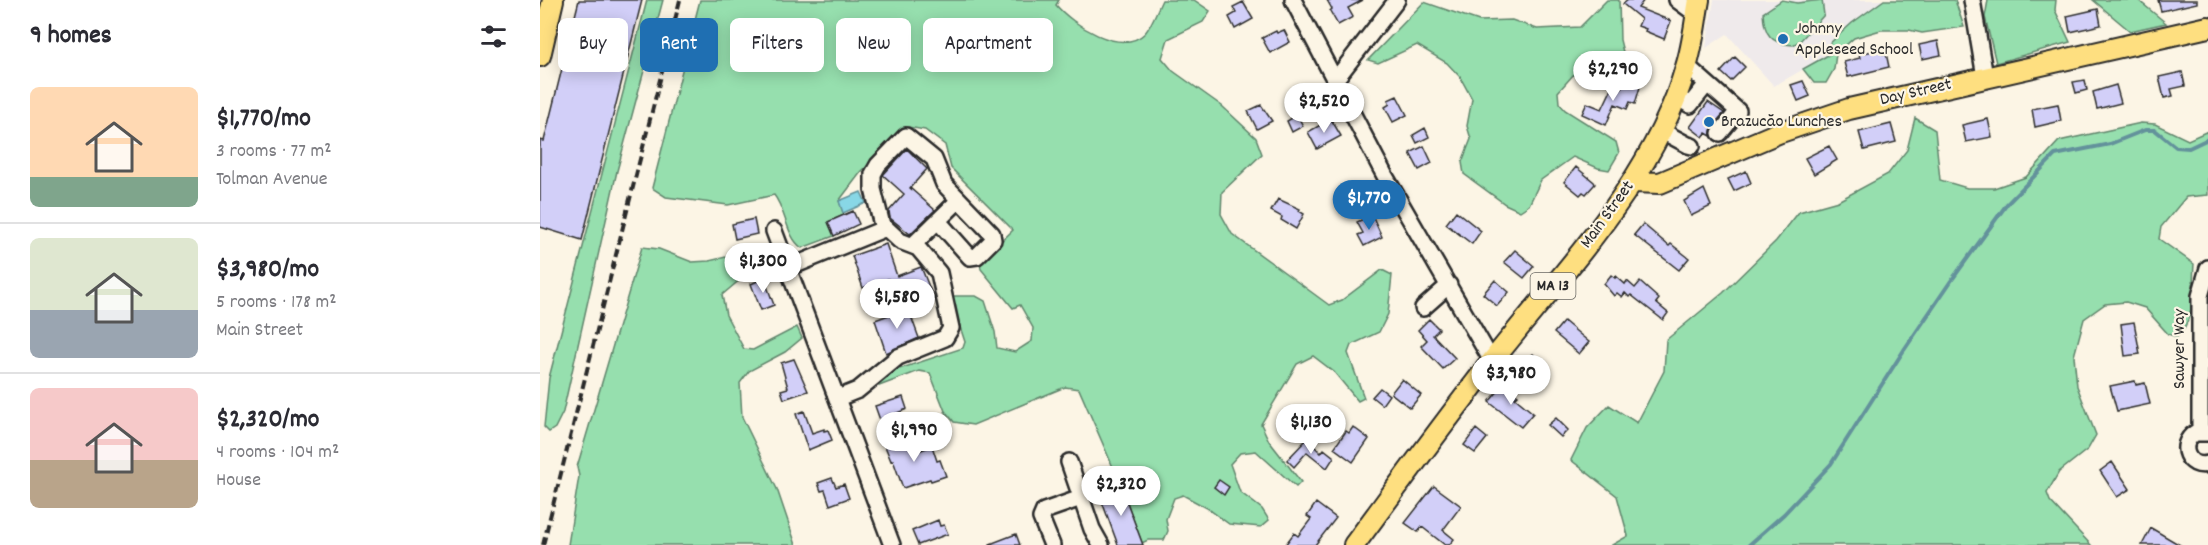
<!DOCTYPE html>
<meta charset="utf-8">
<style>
body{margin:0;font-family:Dekko,sans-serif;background:#f7f7f7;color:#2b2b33;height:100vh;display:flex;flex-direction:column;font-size:22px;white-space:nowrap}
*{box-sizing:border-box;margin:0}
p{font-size:20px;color:#7c7c81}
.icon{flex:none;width:33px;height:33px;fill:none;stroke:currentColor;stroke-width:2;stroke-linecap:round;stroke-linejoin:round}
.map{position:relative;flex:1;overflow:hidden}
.panel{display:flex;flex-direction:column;background:#fff;width:540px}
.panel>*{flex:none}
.hud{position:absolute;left:18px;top:18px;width:570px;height:54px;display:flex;gap:12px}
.price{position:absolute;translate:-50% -51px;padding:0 14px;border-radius:21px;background:#fff;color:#222;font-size:20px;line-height:39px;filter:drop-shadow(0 2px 3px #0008)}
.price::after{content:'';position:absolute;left:50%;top:36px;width:18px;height:14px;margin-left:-9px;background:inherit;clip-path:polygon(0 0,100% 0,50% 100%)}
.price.selected{background:#1f6fb2;color:#fff}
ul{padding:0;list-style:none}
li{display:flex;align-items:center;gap:18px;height:150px;padding:0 30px}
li+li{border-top:2px solid #e1e1e2}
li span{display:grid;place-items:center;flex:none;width:168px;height:120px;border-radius:9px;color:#555}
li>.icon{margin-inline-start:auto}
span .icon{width:72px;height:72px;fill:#fffc;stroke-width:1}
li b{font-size:26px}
h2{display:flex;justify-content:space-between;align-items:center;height:72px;padding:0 30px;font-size:26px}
.pill{padding:0 21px;border-radius:9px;background:#fff;box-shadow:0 3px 15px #0003;font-size:21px;line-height:54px}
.pill.selected{background:#1f6fb2;color:#fff}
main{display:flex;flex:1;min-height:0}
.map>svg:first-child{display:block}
.built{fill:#efeaeb}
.green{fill:#96dfae;stroke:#60856c;stroke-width:1.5}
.water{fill:#88d7e6;stroke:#63929b;stroke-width:1.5}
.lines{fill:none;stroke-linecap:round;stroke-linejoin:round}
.stream{stroke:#63929b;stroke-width:4}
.building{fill:#d2cff8;stroke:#2b2b2b;stroke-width:1.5}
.minor-casing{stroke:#2b2b2b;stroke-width:20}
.major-casing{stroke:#2b2b2b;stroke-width:24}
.minor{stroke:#fcf5e5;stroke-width:15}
.major{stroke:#fedf80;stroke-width:20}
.rail{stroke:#2b2b2b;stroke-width:4;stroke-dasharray:9 4.5;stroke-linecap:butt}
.poi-dot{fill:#1f6fb2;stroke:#fcf5e5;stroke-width:2}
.labels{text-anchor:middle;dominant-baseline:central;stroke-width:4.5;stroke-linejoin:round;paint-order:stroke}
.shield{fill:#fcf5e5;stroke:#6a6863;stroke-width:1.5}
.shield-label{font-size:16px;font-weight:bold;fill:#2b2b2b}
.poi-label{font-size:18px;fill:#2b2b2b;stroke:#fcf5e5;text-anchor:start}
.street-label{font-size:18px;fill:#2b2b2b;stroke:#fcf5e5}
</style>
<main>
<section class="panel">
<h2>9 homes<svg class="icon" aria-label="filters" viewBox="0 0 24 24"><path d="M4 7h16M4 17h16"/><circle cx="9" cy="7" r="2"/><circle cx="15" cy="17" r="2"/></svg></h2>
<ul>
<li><span style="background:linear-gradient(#ffd9b3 75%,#7fa58c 0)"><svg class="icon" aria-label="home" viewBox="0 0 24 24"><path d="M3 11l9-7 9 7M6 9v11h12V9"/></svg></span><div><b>$1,770/mo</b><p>3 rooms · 77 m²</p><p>Tolman Avenue</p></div></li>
<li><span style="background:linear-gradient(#dfe7d0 60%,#9aa5b1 0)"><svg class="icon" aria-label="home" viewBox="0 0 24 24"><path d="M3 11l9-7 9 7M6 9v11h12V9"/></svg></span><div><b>$3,980/mo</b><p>5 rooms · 178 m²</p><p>Main Street</p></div></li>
<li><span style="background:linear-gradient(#f6c9c9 60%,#b9a48a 0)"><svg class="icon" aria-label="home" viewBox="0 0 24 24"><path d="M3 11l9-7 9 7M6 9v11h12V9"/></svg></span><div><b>$2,320/mo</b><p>4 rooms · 104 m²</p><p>House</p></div></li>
</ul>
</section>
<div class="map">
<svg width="1668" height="545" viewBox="0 0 1668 545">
<rect width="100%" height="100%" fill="#fcf5e5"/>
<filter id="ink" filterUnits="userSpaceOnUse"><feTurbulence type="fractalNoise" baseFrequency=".0167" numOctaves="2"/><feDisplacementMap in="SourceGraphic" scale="12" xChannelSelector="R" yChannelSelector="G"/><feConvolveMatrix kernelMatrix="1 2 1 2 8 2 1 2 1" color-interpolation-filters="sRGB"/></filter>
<g filter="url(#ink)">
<path class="built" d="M1174,0H1355L1290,54L1234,86L1187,34L1166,48Z"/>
<path class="green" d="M107,0H123L77,171L23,412L15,428L9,432L4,427L9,378Z
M160,0H519L516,5C532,24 581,57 605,33C612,25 617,10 622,0H654L670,11L663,22L628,39L622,58L633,71L682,106L716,138L722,154L682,192L681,214L692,234L789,305L802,300L842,270L852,275L848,314L839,332L811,345L808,353L824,398L818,401L794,372L773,356L757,364L721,424L729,441L761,482L756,487L716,451L700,453L690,464L700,492L722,509L729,520L721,527L689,524L667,508L643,495L634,498L626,519L628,531L624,540H608L602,543L579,481L539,389L525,387L433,425L414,422L405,411L390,373L379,371L339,386L335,381L341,375L423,348L425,342L410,296H436L445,301L455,332L457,348L475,352L492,341L493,328L480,305L473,308L441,269L440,262L473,230L411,168L405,145L385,130L368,127L321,172L299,201L304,215L288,222L294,236L262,248C246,237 246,210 234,195L188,205L126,197L112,188Z
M1067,0H1079L1080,40L1085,60L1072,74H1034L1018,92L1019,103L1025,110L1076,142L1079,153L1069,170L1058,168L1033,157L1001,180L989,205L980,211L965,204L924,174L922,162L931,139L927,126L932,99L920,77L907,63L877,45L838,63L828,60L884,2L939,21L972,20L997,29L1040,27Z
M1242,0L1257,3L1282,0L1284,15L1260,41L1253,45C1231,44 1224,34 1223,13Z
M1344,0H1415L1424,27L1382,33L1369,30H1341L1314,38L1296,54L1294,69L1286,83H1274L1263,69L1290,54L1288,45L1312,23Z
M1448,0H1516L1515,10L1530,42L1456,63L1445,17Z
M1553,0H1598L1626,23L1590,31Z
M1375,118L1395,130L1400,180L1427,188H1454L1486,177L1519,141L1601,123L1615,124L1648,140L1668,131V195L1646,197L1621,227L1619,239L1654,264C1652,288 1656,319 1637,337L1628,334L1605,308L1586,302L1565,304L1544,319L1534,356L1537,386L1556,435L1548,449L1519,472L1507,493L1510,501L1551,545H1072L1088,536L1077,496L1031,460L1047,428L1069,405L1097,423L1124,371L1126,340L1183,293L1236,241L1259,212L1298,201L1348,174L1367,150Z
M102,247L119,249L152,262L169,261L224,248L228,256L182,295L186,315L204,349L213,350L257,327L262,338L245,352L209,371L200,383L202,417L237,489L256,545H28L39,476L37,467Z"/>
<path class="water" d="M321,192L326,203L303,213L299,201Z"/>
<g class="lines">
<path class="stream" d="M1209,545L1244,514L1291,464L1364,350L1411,281L1467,204L1515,155L1570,144L1605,130H1615L1636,147L1649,148L1668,139"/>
</g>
<path class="building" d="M39,0H102L42,240L0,227V140L4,141Z
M787,0H823L808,8L813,17L798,25L790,11L792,9Z
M1088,0H1104L1098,8L1131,21L1124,39L1105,31L1106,29L1098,26L1101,19L1083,4Z
M1618,0H1657V3L1621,11Z
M703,2L713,19L695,29L689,17L696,13L693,7Z
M1558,9L1561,25L1530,32L1527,16Z
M744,30L750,42L730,53L722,38L736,31L737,33Z
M1398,41L1401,55L1382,59L1379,45Z
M1342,49L1343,54L1346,53L1349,67L1308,77L1304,62L1320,58L1319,54Z
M1195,57L1205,67L1191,81L1181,72Z
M1642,72L1645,86L1631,89L1633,96L1624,98L1619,77Z
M1085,80L1100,87L1095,104L1090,102L1087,109L1075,104L1066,125L1042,114L1047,103L1062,109L1074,84L1081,88Z
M1545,80L1547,90L1536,93L1533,82Z
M1263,81L1270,96L1258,101L1251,85Z
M777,85L784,99L766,109L759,95Z
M1576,85L1581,103L1557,109L1553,92Z
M857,96L867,115L853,122L845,107L850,104L848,100Z
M1168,102L1184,113L1172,127L1171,136L1166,133L1163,137L1150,127Z
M1518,104L1521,121L1495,127L1492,109Z
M721,105L732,121L717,129L708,111Z
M757,115L763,126L752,132L747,121Z
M791,119L801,136L777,149L768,132Z
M1448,119L1452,137L1426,142L1422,125Z
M1351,124L1356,142L1324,150L1319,132Z
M885,128L889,137L877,143L873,135Z
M884,146L892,163L879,170L870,153Z
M1289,146L1297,160L1274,174L1265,158Z
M367,149L387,169L370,188L395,210L370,234L350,218L349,211L364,194L343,175Z
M1036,167L1054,182L1055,184L1046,194L1043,192L1040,195L1024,182Z
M1206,171L1211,183L1194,191L1188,179Z
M1164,189L1171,206L1151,216L1144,201Z
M738,199L760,209L759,211L764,214L756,229L741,220L742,217L731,211Z
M313,211L319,224L294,236L288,222Z
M916,211L941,231L932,244L906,224Z
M832,215L842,237L824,246L818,235L823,233L817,222Z
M214,219L217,234L195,239L192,224Z
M1103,224L1129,246L1131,244L1149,258L1139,270L1094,235Z
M346,244L357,276L381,267L394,299L360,311L348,279L323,288L312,256Z
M975,250L994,266L984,278L964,262Z
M1071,275L1075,278L1076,276L1085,284L1087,281L1095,288L1100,282L1119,299L1116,303L1128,313L1123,320L1091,295L1089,297L1085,293L1082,297L1077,293L1074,296L1064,284Z
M224,278L234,305L221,310L211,284Z
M955,280L969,292L957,306L943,294Z
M368,308L379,338L346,353L335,320Z
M889,319L899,329L893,335L915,358L903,369L881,346L887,340L878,330Z
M1024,321L1049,342L1039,354L1014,333Z
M1594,322L1600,354L1585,356L1581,324Z
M993,354L1005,365L994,377L982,366Z
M254,359L268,391L244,399L241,390L248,388L241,363Z
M862,379L881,395L870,408L851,393Z
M1595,381L1596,385L1605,383L1610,404L1577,411L1570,386Z
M964,384L978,395L975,398L993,413L981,427L949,402Z
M840,388L849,395L842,405L832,397Z
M363,397L367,409L340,420L335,406Z
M264,411L272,433L284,429V431L288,430L292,440L268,450L256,414Z
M1016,418L1028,430L1021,437L1008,425Z
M813,427L829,439L813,462L794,448L806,431L809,433Z
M936,429L947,438L935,453L924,445Z
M372,436L378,451L392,446L397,461L400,460L406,476L391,481L390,479L363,488L353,460L351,461L345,446Z
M767,439L781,453L784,449L794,457L787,468L767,452L754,467L747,460Z
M1572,462L1590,489L1577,497L1560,471Z
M292,478L296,487L304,484L309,498L290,505L285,490L281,491L278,483Z
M679,480L689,487L684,495L674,487Z
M579,481L603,545H578L561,499L571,495L568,485Z
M894,486L921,506L903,530L914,539L909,545H905L882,527L878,532L865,523Z
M776,503L796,518L775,545H745L754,533L758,536L771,519L767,516Z
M398,520L400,526L404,525L408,534L378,545L372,531Z
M1611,528L1640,545H1602Z
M476,534L480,545H450V544Z"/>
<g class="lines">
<g class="minor-casing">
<path id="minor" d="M753,0L845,176L952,361
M1137,0L1156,14
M1432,0L1445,77
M1147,66L1198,111L1180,133
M796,79L857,0
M1135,96L1150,105L1167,84
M1120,130L1148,145L1152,146
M343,229L333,189V174L338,165L366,136L394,159L404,184L452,234L453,240L437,256L430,257L398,221
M234,231L352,545
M373,245L419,200
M248,268L346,228L360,241L378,248L399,273L411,328L405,338L358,357L318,390L298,398
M883,308L909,285
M1660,432V296L1668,268
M1668,433H1655C1637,445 1648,469 1668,464
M529,462L552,529L561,545
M512,545L501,518L504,511L541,498"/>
</g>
<g class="major-casing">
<path id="major" d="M0,56L13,0
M1093,182L1120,183L1238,133L1309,109L1668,27
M814,545C860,483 905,421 953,360C1024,270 1114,180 1146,67C1153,45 1155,22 1159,0"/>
</g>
<use href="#minor" class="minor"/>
<use href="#major" class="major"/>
<path class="rail" d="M3,545L140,0"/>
</g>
</g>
<g class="poi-dot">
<circle cx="1243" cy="39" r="6"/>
<circle cx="1169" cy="122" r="6"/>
</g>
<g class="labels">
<rect class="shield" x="990.5" y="273" width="45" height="26" rx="4.5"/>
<g class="shield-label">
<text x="1013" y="286">MA 13</text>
</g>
<g class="poi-label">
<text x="1255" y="29">Johnny<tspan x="1255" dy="21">Appleseed School</tspan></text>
<text x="1181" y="122">Brazucăo Lunches</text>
</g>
<g class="street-label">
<text transform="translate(1376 93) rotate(-13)">Day Street</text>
<text transform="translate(1068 215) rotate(-54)">Main Street</text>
<text transform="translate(1640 349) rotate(-90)">Sawyer Way</text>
</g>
</g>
</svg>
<b class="price" style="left:1073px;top:102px">$2,290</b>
<b class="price" style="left:784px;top:134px">$2,520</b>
<b class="price selected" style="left:829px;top:231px">$1,770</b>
<b class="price" style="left:223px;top:294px">$1,300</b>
<b class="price" style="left:357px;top:330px">$1,580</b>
<b class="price" style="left:971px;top:406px">$3,980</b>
<b class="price" style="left:771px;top:455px">$1,130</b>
<b class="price" style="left:374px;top:463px">$1,990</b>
<b class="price" style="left:581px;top:517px">$2,320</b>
<div class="hud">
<a class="pill">Buy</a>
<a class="pill selected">Rent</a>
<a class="pill">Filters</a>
<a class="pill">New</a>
<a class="pill">Apartment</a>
</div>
</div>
</main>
